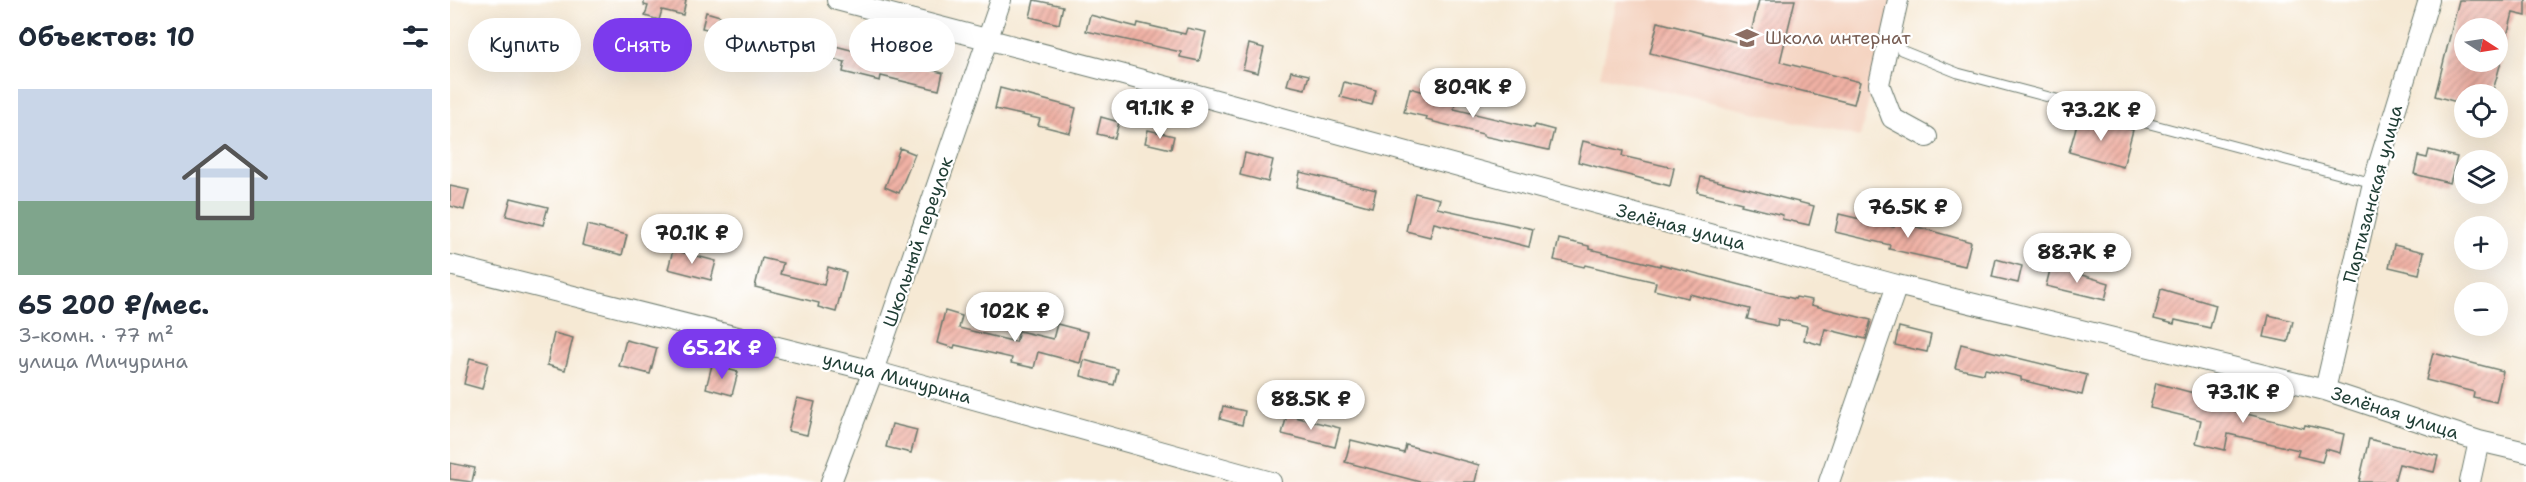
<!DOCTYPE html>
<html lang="ru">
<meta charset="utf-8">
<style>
body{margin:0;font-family:"Shantell Sans",sans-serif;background:#f6f6f7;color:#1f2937;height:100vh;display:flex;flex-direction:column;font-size:22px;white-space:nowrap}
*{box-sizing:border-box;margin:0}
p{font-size:20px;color:#747a83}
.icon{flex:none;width:33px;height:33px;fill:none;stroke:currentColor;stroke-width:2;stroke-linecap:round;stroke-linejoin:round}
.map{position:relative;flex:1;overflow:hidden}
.sheet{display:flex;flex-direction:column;background:#fff;width:450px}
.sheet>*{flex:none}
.top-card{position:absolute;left:18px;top:18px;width:570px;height:54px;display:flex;gap:12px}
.needle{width:39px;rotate:102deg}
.fabs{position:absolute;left:2004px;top:18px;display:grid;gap:12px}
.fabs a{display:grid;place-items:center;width:54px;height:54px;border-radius:50%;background:#fff;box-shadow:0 6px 24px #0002;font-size:30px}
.price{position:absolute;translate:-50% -51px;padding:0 14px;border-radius:21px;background:#fff;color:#222;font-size:20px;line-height:39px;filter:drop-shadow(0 2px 3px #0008)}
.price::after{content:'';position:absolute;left:50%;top:36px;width:18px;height:14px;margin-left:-9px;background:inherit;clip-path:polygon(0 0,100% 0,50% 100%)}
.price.selected{background:#7c3aed;color:#fff}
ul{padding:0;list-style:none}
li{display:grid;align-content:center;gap:12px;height:318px;padding:0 18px}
li span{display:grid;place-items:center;height:186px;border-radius:0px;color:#555}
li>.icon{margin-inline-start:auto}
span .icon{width:108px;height:108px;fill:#fffc;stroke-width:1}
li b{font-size:26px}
h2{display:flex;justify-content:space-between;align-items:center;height:72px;padding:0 18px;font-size:26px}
.tag{padding:0 21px;border-radius:27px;background:#fff;box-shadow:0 6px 24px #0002;font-size:21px;line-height:54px}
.tag.selected{background:#7c3aed;color:#fff}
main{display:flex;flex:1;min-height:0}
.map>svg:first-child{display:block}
.built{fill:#f4d3c0}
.building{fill:url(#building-hatch)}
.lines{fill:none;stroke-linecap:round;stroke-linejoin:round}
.lane-casing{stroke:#6a796c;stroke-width:11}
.street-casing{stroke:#6a796c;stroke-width:22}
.lane{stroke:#fff;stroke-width:9}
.street{stroke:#fff;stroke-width:20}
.labels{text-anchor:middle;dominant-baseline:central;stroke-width:4.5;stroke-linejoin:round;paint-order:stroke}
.education-label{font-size:18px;fill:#785e54;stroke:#fff;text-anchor:start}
.street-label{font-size:18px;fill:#1f3d34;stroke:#fff}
</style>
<main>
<section class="sheet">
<h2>Объектов: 10<svg class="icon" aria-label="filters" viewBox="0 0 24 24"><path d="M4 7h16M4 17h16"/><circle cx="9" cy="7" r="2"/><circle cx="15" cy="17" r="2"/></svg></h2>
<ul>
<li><span style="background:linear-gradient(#c9d6e8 60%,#7fa58c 0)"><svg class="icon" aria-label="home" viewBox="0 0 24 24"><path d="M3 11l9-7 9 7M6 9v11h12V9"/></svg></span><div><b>65 200 ₽/мес.</b><p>3-комн. · 77 m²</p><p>улица Мичурина</p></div></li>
</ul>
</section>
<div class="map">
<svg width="2076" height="482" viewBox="0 0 2076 482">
<defs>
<pattern id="building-hatch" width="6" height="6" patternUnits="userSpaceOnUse" patternTransform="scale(1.5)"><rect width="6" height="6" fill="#f0b1a4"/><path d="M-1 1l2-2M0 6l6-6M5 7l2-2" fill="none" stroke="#c29186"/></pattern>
</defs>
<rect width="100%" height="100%" fill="#fff"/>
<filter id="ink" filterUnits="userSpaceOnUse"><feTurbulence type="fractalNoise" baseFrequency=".0167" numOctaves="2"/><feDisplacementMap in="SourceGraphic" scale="12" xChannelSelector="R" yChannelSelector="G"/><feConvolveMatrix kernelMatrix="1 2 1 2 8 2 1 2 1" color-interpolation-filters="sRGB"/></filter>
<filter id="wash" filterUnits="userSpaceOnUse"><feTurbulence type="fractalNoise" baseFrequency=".008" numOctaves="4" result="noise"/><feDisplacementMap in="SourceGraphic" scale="24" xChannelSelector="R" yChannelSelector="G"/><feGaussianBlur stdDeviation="1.35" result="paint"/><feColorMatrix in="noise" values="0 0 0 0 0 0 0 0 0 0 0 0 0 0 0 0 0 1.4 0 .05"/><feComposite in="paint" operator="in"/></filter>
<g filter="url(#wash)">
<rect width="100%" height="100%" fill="#f6e9d4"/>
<path class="built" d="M1167,0H1444L1410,137L1150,76Z"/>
<g id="blocks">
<path class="building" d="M194,0H236L233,15L212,10L209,20L195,16L198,6L194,5Z
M584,0L613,6L609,24L580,17Z
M1309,0H1345L1330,62L1410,82L1404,104L1200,53L1208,22L1298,45Z
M2009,0H2076V16L2063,13L2052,56L2048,55V28H2014V62H2051L2042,94H2014V104L1985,96Z
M256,12L270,16L266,31L252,28Z
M640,15L687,27L688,23L735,34L737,28L756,32L749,61L730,57L731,52L636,31Z
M306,24L328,29L319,68L296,62Z
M358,36L386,43L385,46L493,73L489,90L431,76L430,81L393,72L395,62L354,52Z
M799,44L814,48L808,73L793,69Z
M841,71L859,75L855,89L837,85Z
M894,82L926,90L922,105L890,97Z
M984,85L1008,91L1004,109L1084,128L1085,125L1104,130L1099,150L1033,136V134L976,120L977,117L954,112L960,88L982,94Z
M550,88L626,108L620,133L588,125L590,119L545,109Z
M651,117L669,122L665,138L647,134Z
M1629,117L1683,130L1673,167L1619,152Z
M698,130L724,136L721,149L695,143Z
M1133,141L1173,151L1172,156L1224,168L1220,186L1128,162Z
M450,148L465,154L449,193L435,187Z
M1979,150L2007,157L2000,183L1964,174L1968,156L1977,158Z
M795,153L823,160L818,182L790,175Z
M850,172L926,190L922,207L847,187Z
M1251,177L1364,206L1359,225L1332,219L1333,215L1291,205L1292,203L1247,192Z
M0,186L19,190L14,210L0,206Z
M965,193L990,199L987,208L1083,229L1079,247L984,223L980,237L956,231Z
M61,198L98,207L93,225L56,216Z
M1389,214L1444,227L1446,221L1521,242L1515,266L1439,249L1440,245L1385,232Z
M137,225L177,235L172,255L132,245Z
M1109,239L1139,246V249L1210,266V264L1345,299L1346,297L1362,300L1361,305L1421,320L1417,335L1416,339L1375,329L1371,345L1354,340L1357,326L1328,319L1327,326L1297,319L1300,309L1239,294L1238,298L1204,290L1206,282L1135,265L1134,267L1104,260Z
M1944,245L1974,252L1969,274L1939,267Z
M223,250L266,261L261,280L218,269Z
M312,258L333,263L330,274L374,285L378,267L396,272L386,312L368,307L369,303L305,287Z
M1546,259L1572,266L1568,283L1542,277Z
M1601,266L1659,283L1655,300L1596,286Z
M1711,289L1766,305L1760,328L1725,320L1724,324L1704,319Z
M495,311L512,316L509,328L566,342L569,331L603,339L607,324L638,332L630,363L588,352L584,368L561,363L562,358L505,345L504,348L487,343Z
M1819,315L1843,321L1838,342L1814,337Z
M1449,327L1481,335L1477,352L1445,345Z
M104,333L123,338L115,370L97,365Z
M176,340L207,348L200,374L169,366Z
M1511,344L1637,375L1632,395L1571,380V377L1535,369L1534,374L1505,368Z
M1983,353L2053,371L2046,402L2023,397L2024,392L1976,380Z
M20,358L38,363L32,389L14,384Z
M634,360L668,369L664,385L631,376Z
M262,365L288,372L282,395L256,388Z
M1706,383L1785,404L1784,411L1854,428L1855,425L1894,434L1890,453L1876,449L1872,462L1847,456L1849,450L1778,434L1775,450L1746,443L1751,420L1700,408Z
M347,398L365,402L357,435L338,431Z
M773,406L795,411L792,425L770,419Z
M837,415L890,428L885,447L832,434Z
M442,424L467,430L461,453L436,447Z
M1919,439L1988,456L1984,472L1949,464L1944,482H1909Z
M901,440L954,453L956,445L1029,465L1025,482H970L895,462Z
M0,463L25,468L22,482L0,479Z"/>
</g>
</g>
<g filter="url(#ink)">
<use href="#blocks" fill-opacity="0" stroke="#6a796c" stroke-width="1.5"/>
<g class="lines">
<g class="lane-casing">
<path id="lane" d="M1444,34L1451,50L1508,73L1923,183"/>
</g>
<g class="street-casing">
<path id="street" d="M387,0L670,74L1447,285L1875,390L2029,441L2076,452
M1448,0L1429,84L1442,118L1477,137
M0,265L423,371L821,482
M1875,390L1923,183L1979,0
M381,482L423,371L551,0
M1379,482L1447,285
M2020,482L2029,441"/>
</g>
<use href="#lane" class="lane"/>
<use href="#street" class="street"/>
</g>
</g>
<defs>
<g id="school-bare" transform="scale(1.8)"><path d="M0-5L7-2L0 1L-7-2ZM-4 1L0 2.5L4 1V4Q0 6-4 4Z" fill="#8d6e63" stroke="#fff" stroke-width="2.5" paint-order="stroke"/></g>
</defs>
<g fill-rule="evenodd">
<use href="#school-bare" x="1297" y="38"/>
</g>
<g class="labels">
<g class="education-label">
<text x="1315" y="38">Школа интернат</text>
</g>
<g class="street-label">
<text transform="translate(1923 194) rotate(-75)">Партизанская улица</text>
<text transform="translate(1231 227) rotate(15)">Зелёная улица</text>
<text transform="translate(468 242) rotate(-71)">Школьный переулок</text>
<text transform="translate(447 378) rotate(15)">улица Мичурина</text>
<text transform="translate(1945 413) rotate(18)">Зелёная улица</text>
</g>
</g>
</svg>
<div class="fabs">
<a><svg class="needle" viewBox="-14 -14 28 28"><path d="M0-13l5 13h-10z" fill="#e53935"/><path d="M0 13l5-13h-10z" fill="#747a83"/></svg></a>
<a><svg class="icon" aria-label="locate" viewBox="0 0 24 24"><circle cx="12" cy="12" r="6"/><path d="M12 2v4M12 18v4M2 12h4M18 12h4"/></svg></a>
<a><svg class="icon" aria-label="layers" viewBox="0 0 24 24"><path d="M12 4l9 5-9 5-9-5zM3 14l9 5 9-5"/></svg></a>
<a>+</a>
<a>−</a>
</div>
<b class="price" style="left:1023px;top:119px">80.9K ₽</b>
<b class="price" style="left:710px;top:140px">91.1K ₽</b>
<b class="price" style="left:1651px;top:142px">73.2K ₽</b>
<b class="price" style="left:1458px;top:239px">76.5K ₽</b>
<b class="price" style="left:242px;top:265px">70.1K ₽</b>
<b class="price" style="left:1627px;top:284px">88.7K ₽</b>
<b class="price" style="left:565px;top:343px">102K ₽</b>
<b class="price selected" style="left:272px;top:380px">65.2K ₽</b>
<b class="price" style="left:1793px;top:424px">73.1K ₽</b>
<b class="price" style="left:861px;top:431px">88.5K ₽</b>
<div class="top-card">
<a class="tag">Купить</a>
<a class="tag selected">Снять</a>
<a class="tag">Фильтры</a>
<a class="tag">Новое</a>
</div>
</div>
</main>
